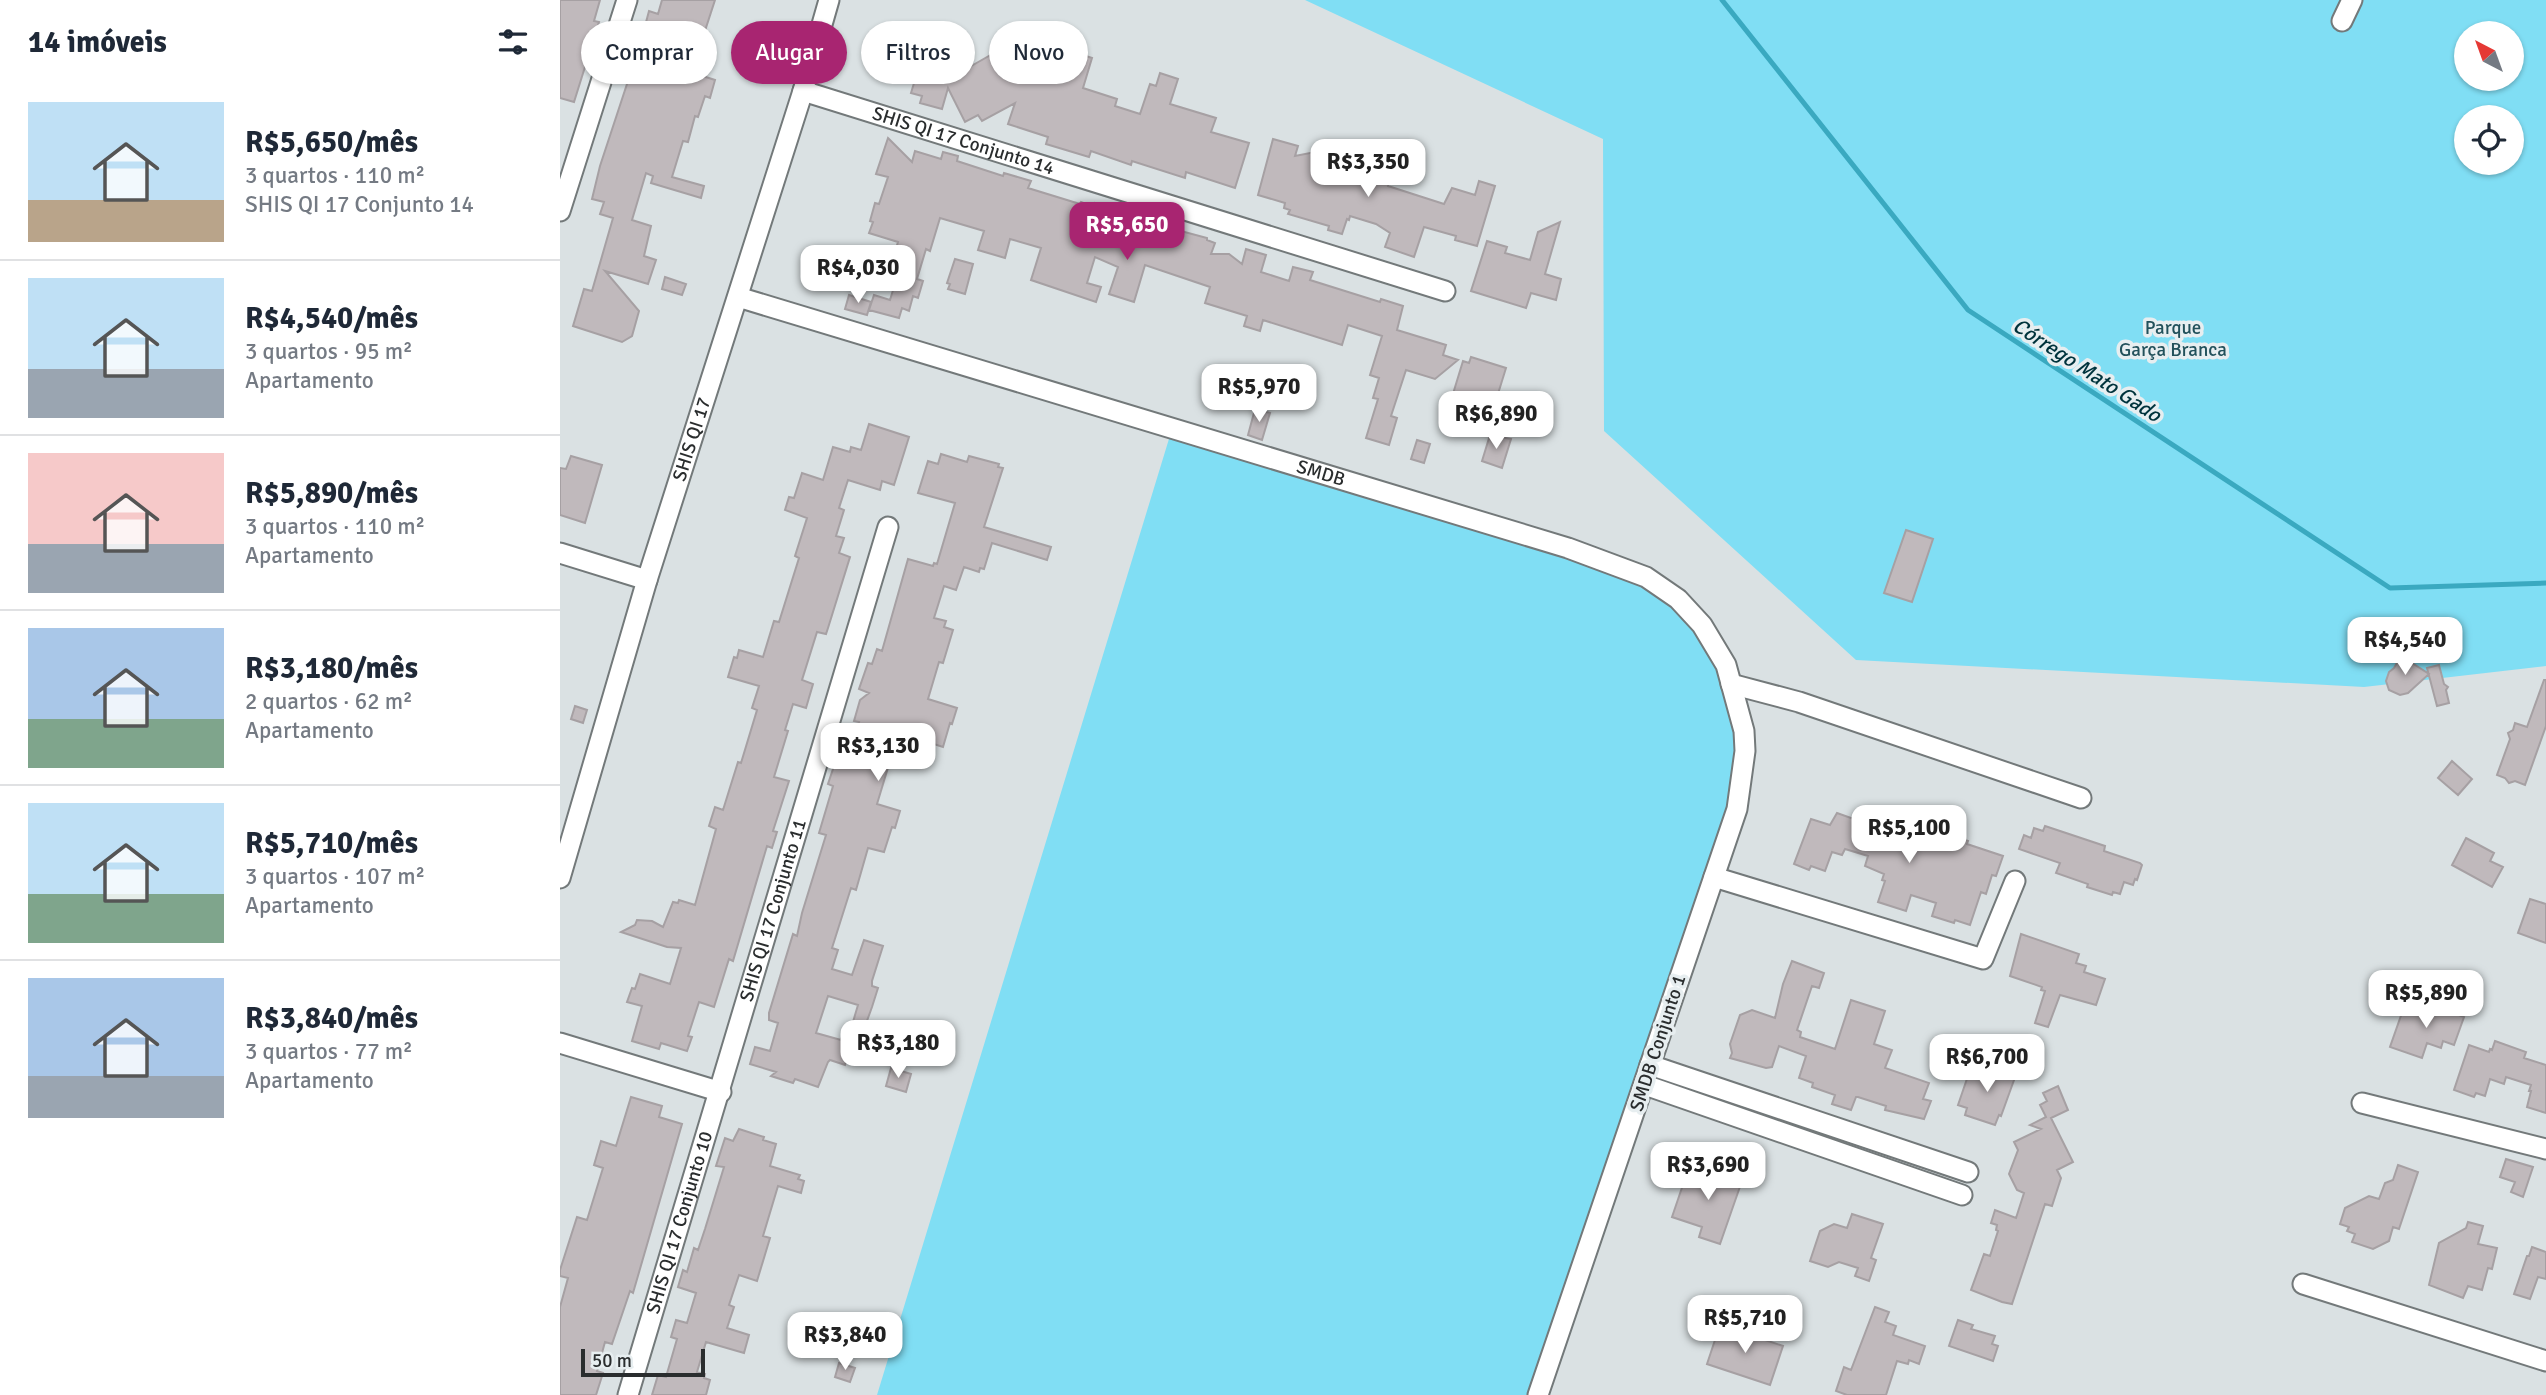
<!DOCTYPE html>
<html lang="pt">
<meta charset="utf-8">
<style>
body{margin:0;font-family:Signika,sans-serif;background:#f6f6f7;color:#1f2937;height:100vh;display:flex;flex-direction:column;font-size:26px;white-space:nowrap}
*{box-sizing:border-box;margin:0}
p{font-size:23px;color:#747a83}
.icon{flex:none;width:38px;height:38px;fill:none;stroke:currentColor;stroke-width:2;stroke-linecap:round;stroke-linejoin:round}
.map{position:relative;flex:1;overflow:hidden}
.side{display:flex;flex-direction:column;background:#fff;width:560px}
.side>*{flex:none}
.banner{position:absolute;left:21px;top:21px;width:665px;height:63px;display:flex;gap:14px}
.needle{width:46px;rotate:319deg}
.buttons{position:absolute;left:1894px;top:21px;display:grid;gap:14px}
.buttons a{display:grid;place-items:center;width:70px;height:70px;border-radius:50%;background:#fff;box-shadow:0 2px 5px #0004;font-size:35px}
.scale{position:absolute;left:21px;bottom:18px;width:124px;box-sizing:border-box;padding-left:7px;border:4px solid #2a2d2e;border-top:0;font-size:19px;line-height:24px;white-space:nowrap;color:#2a2d2e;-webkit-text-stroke:5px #e7eef0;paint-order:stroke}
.price{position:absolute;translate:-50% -60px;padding:0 16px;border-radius:14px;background:#fff;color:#222;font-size:23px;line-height:46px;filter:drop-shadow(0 2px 4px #0008)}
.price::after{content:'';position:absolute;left:50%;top:42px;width:21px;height:16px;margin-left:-10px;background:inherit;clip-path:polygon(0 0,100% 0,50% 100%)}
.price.active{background:#a82571;color:#fff}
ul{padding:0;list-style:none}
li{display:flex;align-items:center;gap:21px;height:175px;padding:0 28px}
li+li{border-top:2px solid #e0e1e3}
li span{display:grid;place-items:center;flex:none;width:196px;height:140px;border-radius:0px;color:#555}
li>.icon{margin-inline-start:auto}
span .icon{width:84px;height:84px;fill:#fffc;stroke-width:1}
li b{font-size:30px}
h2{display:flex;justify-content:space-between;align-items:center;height:84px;padding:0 28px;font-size:30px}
.chip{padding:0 24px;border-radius:32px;background:#fff;box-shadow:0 2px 5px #0004;font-size:24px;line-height:63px}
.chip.active{background:#a82571;color:#fff}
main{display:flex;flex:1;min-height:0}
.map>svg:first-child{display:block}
.green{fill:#80def4;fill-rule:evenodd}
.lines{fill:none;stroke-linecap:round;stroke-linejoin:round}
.stream{stroke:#3aa9c0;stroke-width:5}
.building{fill:#c0b9bc;stroke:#a6a0a3;stroke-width:2;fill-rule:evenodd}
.minor-casing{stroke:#73797a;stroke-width:23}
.minor{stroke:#fff;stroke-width:19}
.labels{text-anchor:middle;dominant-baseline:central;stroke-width:7;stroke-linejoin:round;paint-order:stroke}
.street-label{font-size:19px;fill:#2a2d2e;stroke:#e7eef0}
.park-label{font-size:19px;fill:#22515b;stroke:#e7eef0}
.water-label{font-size:21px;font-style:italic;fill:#00333c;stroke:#e7eef0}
</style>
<main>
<section class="side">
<h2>14 imóveis<svg class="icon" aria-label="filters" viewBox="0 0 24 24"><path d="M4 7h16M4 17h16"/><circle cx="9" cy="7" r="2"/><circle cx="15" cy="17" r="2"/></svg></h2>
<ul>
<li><span style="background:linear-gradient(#bfe0f5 70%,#b9a48a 0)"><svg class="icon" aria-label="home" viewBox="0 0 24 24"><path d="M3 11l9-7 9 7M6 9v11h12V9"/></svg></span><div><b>R$5,650/mês</b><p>3 quartos · 110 m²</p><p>SHIS QI 17 Conjunto 14</p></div></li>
<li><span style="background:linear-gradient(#bfe0f5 65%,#9aa5b1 0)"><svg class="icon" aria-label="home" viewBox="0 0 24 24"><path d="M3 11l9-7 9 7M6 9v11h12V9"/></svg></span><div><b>R$4,540/mês</b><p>3 quartos · 95 m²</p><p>Apartamento</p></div></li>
<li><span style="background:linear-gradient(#f6c9c9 65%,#9aa5b1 0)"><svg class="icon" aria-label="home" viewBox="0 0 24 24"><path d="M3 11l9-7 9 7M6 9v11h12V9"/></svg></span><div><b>R$5,890/mês</b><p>3 quartos · 110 m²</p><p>Apartamento</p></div></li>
<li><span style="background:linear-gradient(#a9c7e8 65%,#7fa58c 0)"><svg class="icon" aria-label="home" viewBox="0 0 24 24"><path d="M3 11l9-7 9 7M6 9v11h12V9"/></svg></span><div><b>R$3,180/mês</b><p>2 quartos · 62 m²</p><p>Apartamento</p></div></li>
<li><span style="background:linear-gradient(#bfe0f5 65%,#7fa58c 0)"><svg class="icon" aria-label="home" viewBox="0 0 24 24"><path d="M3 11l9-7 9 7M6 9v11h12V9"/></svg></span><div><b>R$5,710/mês</b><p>3 quartos · 107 m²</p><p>Apartamento</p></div></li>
<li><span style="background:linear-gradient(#a9c7e8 70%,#9aa5b1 0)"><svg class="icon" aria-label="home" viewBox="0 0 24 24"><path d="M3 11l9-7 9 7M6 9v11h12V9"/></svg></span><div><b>R$3,840/mês</b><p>3 quartos · 77 m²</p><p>Apartamento</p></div></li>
</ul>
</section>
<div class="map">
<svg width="1986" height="1395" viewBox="0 0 1986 1395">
<rect width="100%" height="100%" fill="#dae1e3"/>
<path class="green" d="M745,0H1986V666L1804,687L1296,660L1044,431L1043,139ZM1906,33H1951V79H1906ZM1906,117H1951V163H1906Z
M612,429L1086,577L1142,625L1184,731L1177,809L979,1395H317Z"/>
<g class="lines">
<path class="stream" d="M1162,0L1408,310L1830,588L1986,583"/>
</g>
<path class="building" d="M0,0H40L34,21L39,22L14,102L0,98Z
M102,0H155L141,43L137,41L127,71L155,80L150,98L145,96L138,117L135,116L128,142L123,141L112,177L144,186L141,198L91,183L93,176L86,173L72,220L91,226L84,256L96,260L88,284L45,271L79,311L72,336L62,342L13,326L24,289L32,291L53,218L40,214L44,202L32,199L40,166L68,81L72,82L89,27L85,26L89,11L98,14Z
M462,37L453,71L487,82L497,47L532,58L523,88L557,99L555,106L580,114L590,84L596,86L600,73L618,79L610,104L656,118L651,132L689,143L675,188L626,172L625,178L572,161L571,165L531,151L529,157L486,144L488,137L448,124L455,103L422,121L418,115L405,122L388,88L382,109L360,103L362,96L351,93L365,47L371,49L374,41L406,50L399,73Z
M328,138L352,162L355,151L381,159L383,152L398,156L397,161L443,176L444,173L471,181L468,188L520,204L521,202L534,207L535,203L550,208L549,211L554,213L647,238V240L655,243L651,254H669L682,264L686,249L706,255L701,272L729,281L733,267L753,272L750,280L820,302L821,299L843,306L837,330L886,345L883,355L898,360L875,379L846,370L831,416L837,418L829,445L806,438L818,399L813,398L819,378L810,375L822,336L788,325L782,345L703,320L700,331L684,326L687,316L645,303L650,287L585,265L574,302L549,294L558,267L535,257L527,283L541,287L536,302L471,280L481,248L450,239L445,258L418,250L424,231L380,218L370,251L366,249L357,279L363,281L358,298L353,296L349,311L342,308L339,318L309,310L314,295L330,300L342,261L333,258L338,242L309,233L313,222L310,221L315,203L319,204L328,177L316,174Z
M713,139L738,146L735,156L755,152L758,155L800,168L803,160L833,170L828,186L884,204L892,188L915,195L919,181L935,186L917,246L895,240L896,236L864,227L854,257L825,247L830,233L816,224L790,216L789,220L787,219L782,234L768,230L769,226L728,214L730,210L724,208L725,203L698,195Z
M1000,222L985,274L1001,279L996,300L971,293L966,308L911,291L927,241L947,247L945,253L970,260L978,232Z
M395,259L413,264L405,294L388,289L390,284L387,283Z
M105,277L126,284L122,295L102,289Z
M289,295L311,302L307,315L285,309Z
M911,357L946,368L933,410L906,402L899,424L885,420L903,361L909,363Z
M695,409L710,413L702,440L688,435Z
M309,424L349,437L334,485L322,481L320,490L288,480L279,508L284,510L276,536L284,538L279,553L290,557L268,628L266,634L257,632L242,680L253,684L246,708L233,704L225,730L228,731L214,777L229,781L213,831L217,832L212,848L207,846L173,961L169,959L154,1007L139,1002L128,1036L132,1037L127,1051L101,1043L99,1049L72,1041L82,1006L67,1002L72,988L75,989L80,974L110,984L121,948L107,947L61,932L75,925L77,920L92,921L103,927L113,902L118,903L119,900L135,905L156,829L149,826L155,807L163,810L178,762L181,763L197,710L192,708L199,686L168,677L174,657L177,658L179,650L203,657L214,621L219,622L239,558L235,556L247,518L225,510L229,497L234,498L242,473L263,480L273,447L290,452L291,447L301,450Z
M930,435L951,439L942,468L922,461Z
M857,440L870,444L864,463L851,459Z
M381,454L407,462L409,456L439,464L438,467L443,468L424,527L491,547L487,560L432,543L424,569L420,568L419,572L404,567L396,590L384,586L374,618L386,621L384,627L393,630L383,663L379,662L368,699L397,708L392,724L390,723L383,747L352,737L347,755L333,751L317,804L340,811L335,828L332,827L324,852L308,848L296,890L291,888L272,948L278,950L272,969L292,975L304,940L323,946L312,981V986L318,988L312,1007L296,1051L295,1055L289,1053L285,1065L270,1060L268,1062L258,1087L235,1079L233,1083L211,1076L216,1072L190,1064L195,1047L210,1051L218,1023L209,1020V1013L233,934L237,936L242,913L266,835L259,833L273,786L268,784L281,745L290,748L299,722L294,721L300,700L309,693L299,689L308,663L312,664L317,649L322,651L348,559L373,566L374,563L377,564L395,503L358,493L368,461L378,464ZM268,996L298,1005L290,1032L284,1030L281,1040L256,1033Z
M11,456L42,465L25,523L0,515V468L6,469Z
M1346,530L1373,539L1352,602L1324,593Z
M1841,656L1869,674L1848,693L1840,695L1829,690L1826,681L1829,672L1834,668Z
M1879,665L1884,684L1888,687L1886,690L1889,703L1877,706L1867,668Z
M1984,680H1986V726L1965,785L1955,781L1949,783L1945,778L1937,775L1950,739L1948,733L1953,730L1955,723L1967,727Z
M15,706L27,710L23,723L11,719Z
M1892,761L1912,779L1898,795L1878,778Z
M1277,813L1308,824L1305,834L1345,846L1351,830L1361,833L1363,827L1408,841L1407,844L1443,856L1436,876L1432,875L1426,894L1421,892L1410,925L1395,920L1394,923L1372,916L1376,903L1351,895L1346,911L1318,902L1325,881L1322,880L1324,874L1305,866L1308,856L1285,849L1282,855L1272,852L1265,871L1251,866L1249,870L1234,864L1251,819L1270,825Z
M1485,826L1545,846L1544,851L1580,863L1582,865L1577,880L1575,879L1573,885L1564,882L1560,894L1553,892L1552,895L1527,887L1528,884L1496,873L1500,863L1459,849L1464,835L1471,838L1474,828L1483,831Z
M1906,838L1934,853L1930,861L1943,867L1932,887L1892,865Z
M1970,899L1986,904V943L1958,933Z
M1461,934L1519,954L1516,963L1526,966L1524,972L1545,979L1536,1005L1500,995L1488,1027L1475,1023L1485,991L1481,990L1482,987L1450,976Z
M1232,961L1264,973L1259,988L1252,986L1237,1030L1241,1032L1240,1037L1275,1049L1291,1000L1325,1011L1314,1044L1332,1050L1325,1068L1369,1083L1363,1099L1371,1101L1364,1119L1325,1110L1326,1106L1298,1097H1296L1291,1110L1272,1104L1275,1095L1252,1087L1253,1083L1239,1078L1246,1056L1219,1046L1212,1067L1206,1068L1170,1058L1172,1053L1170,1044L1180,1015L1192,1010L1215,1018L1223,984Z
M1872,1005L1904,1017L1894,1045L1883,1041L1881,1048L1867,1043L1862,1058L1830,1047L1844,1007L1867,1014Z
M1935,1041L1966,1052L1964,1058L1986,1065V1113L1967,1107L1971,1091H1969L1971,1085L1946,1077L1944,1084L1930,1079L1925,1096L1916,1093L1914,1097L1894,1090L1909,1045L1929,1052L1930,1049L1932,1050Z
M331,1068L351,1074L346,1092L326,1086Z
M1458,1069L1441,1116L1439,1115L1435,1125L1405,1115L1407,1108L1398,1105L1409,1073L1411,1074L1413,1070Z
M1498,1086L1508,1110L1491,1118L1513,1162L1497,1170L1501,1178L1492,1206L1485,1204L1452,1304L1442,1302L1411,1290L1424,1254L1430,1256L1438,1231L1436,1230L1437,1225L1431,1223L1435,1210L1456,1218L1464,1193L1457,1190L1449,1174L1458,1150L1454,1142L1481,1129L1470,1125L1486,1117L1480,1105L1487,1101L1483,1093Z
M71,1097L102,1106L99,1117L122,1124L73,1293L70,1291L52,1344L45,1342L37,1371L43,1373L36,1395H0V1307L8,1278L0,1276V1270L17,1217L27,1220L43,1168L34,1165L41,1141L56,1146Z
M179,1129L204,1137L203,1140L216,1144L210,1166L240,1175L238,1179L244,1181L241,1193L218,1186L203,1236L210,1238L197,1281L179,1275L169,1305L174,1307L167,1328L189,1335L184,1353L146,1342L137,1372L145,1374L144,1378L150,1380L146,1395H92L98,1375L106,1377L117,1339L111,1337L116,1320L127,1323L136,1293L118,1287L123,1270L127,1272L134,1248L138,1250L145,1229L164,1167L156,1166L165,1138L173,1141Z
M1946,1159L1973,1167L1963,1197L1951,1192L1955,1182L1940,1177Z
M1838,1165L1858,1172L1839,1229L1833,1227L1829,1241L1813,1249L1792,1242L1795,1234L1787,1231L1789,1227L1780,1224L1785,1208L1809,1196L1819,1199L1825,1183L1833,1180Z
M1129,1167L1162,1178L1164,1172L1183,1178L1160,1244L1139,1237L1142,1227L1112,1217Z
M1292,1214L1323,1224L1311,1258L1316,1260L1309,1281L1295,1276L1298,1268L1279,1262L1268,1267L1250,1261L1260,1231L1274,1224L1287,1228Z
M1908,1222L1923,1226L1918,1244L1937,1248L1932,1269L1928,1268L1922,1290L1908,1286L1903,1298L1869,1285L1879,1243L1906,1228Z
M1972,1247L1986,1252V1279L1978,1277L1970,1299L1954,1294L1967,1256H1969Z
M1315,1307L1329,1312L1325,1322L1336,1326L1333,1335L1365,1346L1359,1364L1349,1360L1348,1364L1337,1361L1326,1395H1287L1276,1391L1284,1367L1291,1370Z
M1398,1320L1413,1325L1411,1329L1435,1336L1432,1344L1438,1346L1433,1361L1389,1346Z
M1160,1325L1223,1346L1210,1385L1147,1364Z
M279,1363L295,1368L290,1382L275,1377Z"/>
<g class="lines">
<g class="minor-casing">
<g id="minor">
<path d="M1782,21L1792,0"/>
<path id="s1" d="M243,91L885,291"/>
<path d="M0,211L67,0"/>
<path id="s2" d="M178,297L1008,548L1086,577L1118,599L1142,625L1166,665L1184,731L1185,751L1177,809L978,1395"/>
<path d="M0,553L87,580"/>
<path d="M1171,684L1239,702L1521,798"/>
<path d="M1154,877L1423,959L1455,881"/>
<path id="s3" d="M0,878L87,580L243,91L269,0"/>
<path d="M0,1043L161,1092"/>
<path d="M1090,1065L1408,1172"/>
<path d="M1085,1085L1402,1195"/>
<path d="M1802,1103L1986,1149"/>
<path d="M1743,1284L1986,1361"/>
<path id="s4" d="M68,1395L328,527"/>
</g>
</g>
<use href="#minor" class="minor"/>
</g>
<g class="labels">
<g class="street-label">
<text stroke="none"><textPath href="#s1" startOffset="168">SHIS QI 17 Conjunto 14</textPath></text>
<text stroke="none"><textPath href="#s3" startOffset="458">SHIS QI 17</textPath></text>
<text stroke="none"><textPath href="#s2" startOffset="609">SMDB</textPath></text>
<text stroke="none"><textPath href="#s4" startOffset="506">SHIS QI 17 Conjunto 11</textPath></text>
<text transform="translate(1098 1043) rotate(-72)">SMDB Conjunto 1</text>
<text stroke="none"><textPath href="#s4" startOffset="180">SHIS QI 17 Conjunto 10</textPath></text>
</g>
<g class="park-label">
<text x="1613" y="328">Parque<tspan x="1613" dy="22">Garça Branca</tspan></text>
</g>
<g class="water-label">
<text transform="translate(1527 370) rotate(33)">Córrego Mato Gado</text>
</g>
</g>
</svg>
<div class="buttons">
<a><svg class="needle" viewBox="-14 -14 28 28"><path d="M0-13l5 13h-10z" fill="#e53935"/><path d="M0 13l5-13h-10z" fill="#747a83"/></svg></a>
<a><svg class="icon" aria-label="locate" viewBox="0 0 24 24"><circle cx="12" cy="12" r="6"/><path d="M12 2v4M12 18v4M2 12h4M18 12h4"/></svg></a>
</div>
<div class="scale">50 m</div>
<b class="price" style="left:808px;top:199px">R$3,350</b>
<b class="price active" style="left:567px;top:262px">R$5,650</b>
<b class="price" style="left:298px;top:305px">R$4,030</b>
<b class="price" style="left:699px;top:424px">R$5,970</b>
<b class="price" style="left:936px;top:451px">R$6,890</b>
<b class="price" style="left:1845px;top:677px">R$4,540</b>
<b class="price" style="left:318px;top:783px">R$3,130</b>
<b class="price" style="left:1349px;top:865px">R$5,100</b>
<b class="price" style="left:1866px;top:1030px">R$5,890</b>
<b class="price" style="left:338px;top:1080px">R$3,180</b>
<b class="price" style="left:1427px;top:1094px">R$6,700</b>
<b class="price" style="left:1148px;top:1202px">R$3,690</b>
<b class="price" style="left:1185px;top:1355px">R$5,710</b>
<b class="price" style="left:285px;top:1372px">R$3,840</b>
<div class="banner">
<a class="chip">Comprar</a>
<a class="chip active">Alugar</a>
<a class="chip">Filtros</a>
<a class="chip">Novo</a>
</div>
</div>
</main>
